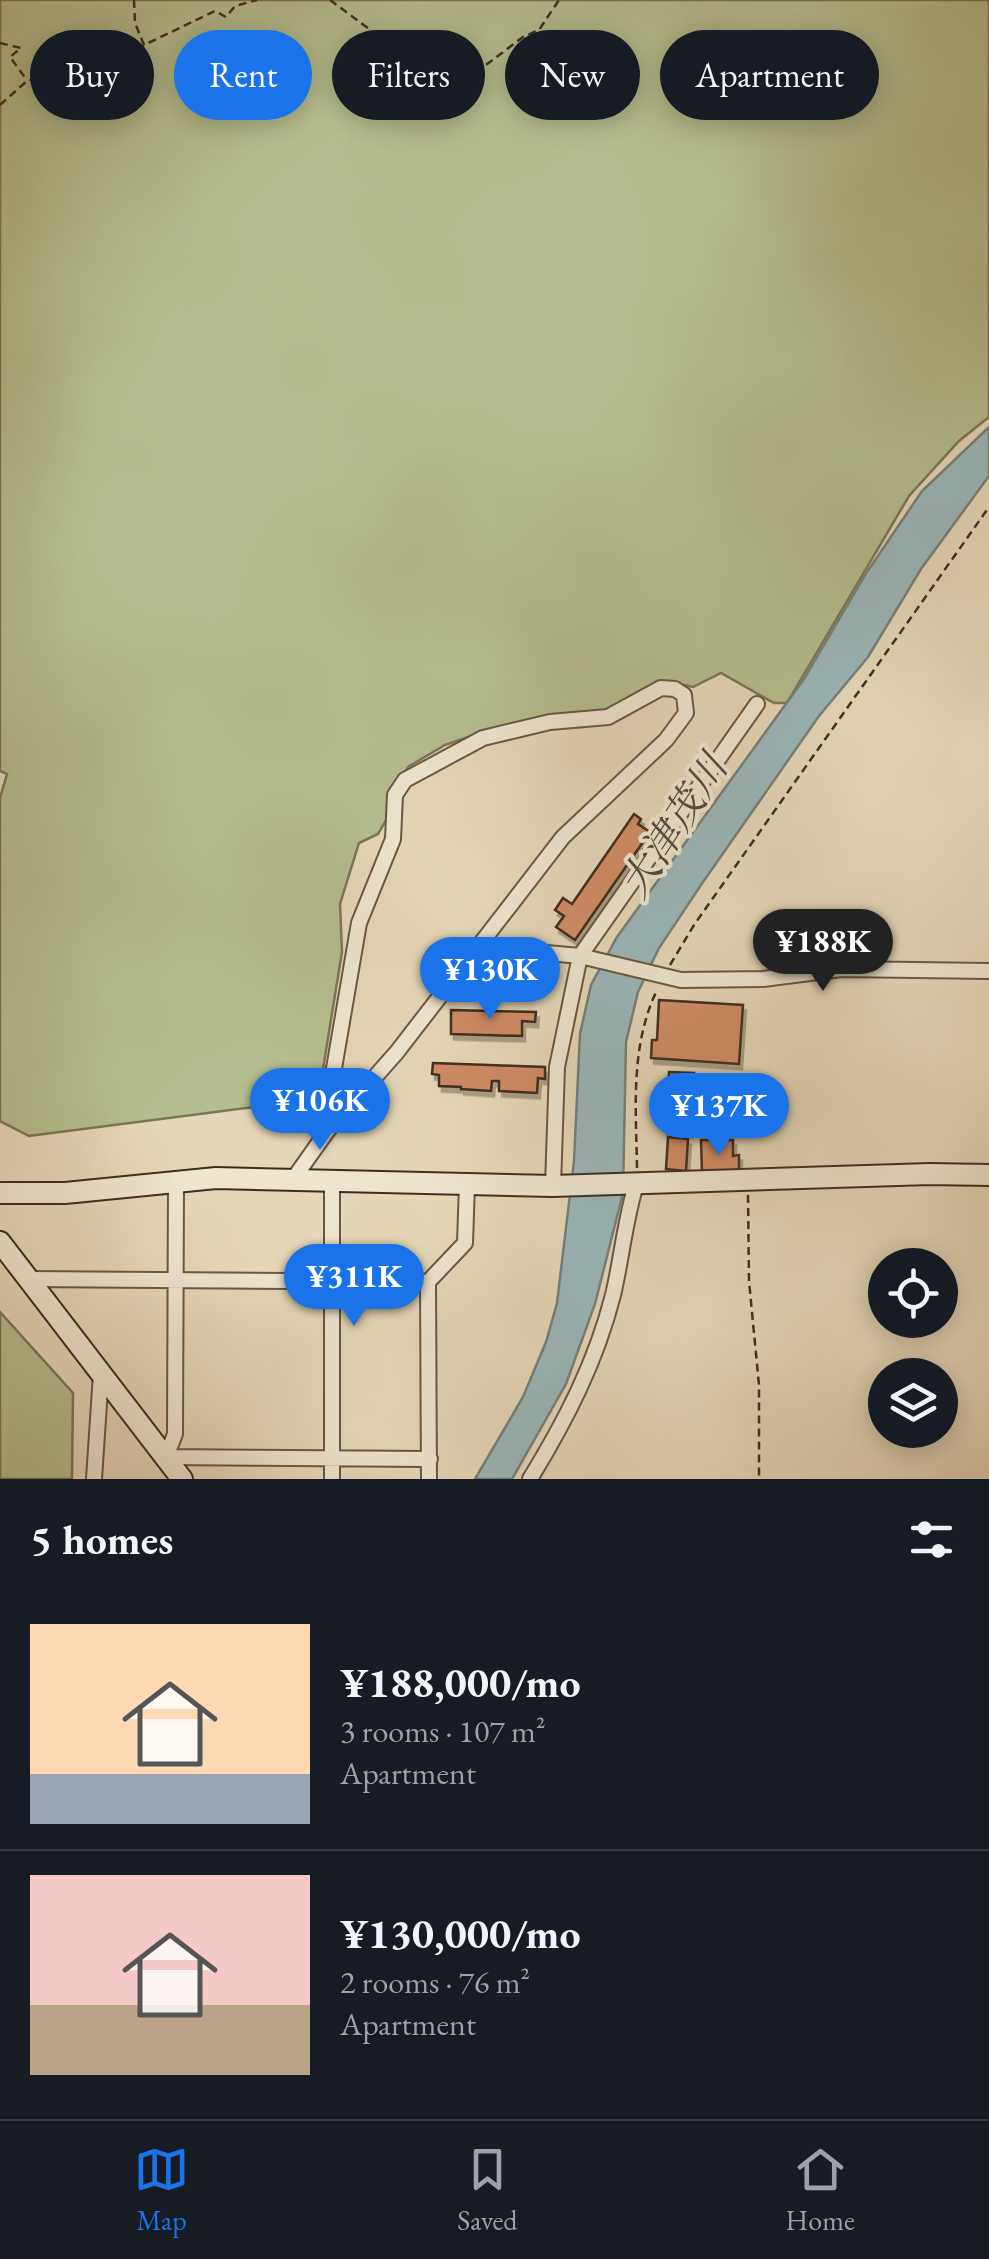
<!DOCTYPE html>
<meta charset="utf-8">
<style>
body{margin:0;font-family:"EB Garamond","Noto Serif JP",serif;background:#20242c;color:#f1f3f6;height:100vh;display:flex;flex-direction:column;font-size:38px;white-space:nowrap}
*{box-sizing:border-box;margin:0}
p{font-size:32px;color:#9ea1a6}
.icon{flex:none;width:55px;height:55px;fill:none;stroke:currentColor;stroke-width:2;stroke-linecap:round;stroke-linejoin:round}
.map{position:relative;height:1479px;overflow:hidden}
.details{display:flex;flex-direction:column;background:#171b24;flex:1}
.details>*{flex:none}
.hud{position:absolute;left:30px;top:30px;width:930px;height:90px;display:flex;gap:20px}
.fabs{position:absolute;left:868px;top:1248px;display:grid;gap:20px}
.fabs a{display:grid;place-items:center;width:90px;height:90px;border-radius:50%;background:#171b24;box-shadow:0 5px 25px #0003;font-size:50px}
.price{position:absolute;translate:-50% -85px;padding:0 22px;border-radius:35px;background:#1a73e8;color:#fff;font-size:32px;line-height:65px;filter:drop-shadow(0 2px 5px #0008)}
.price::after{content:'';position:absolute;left:50%;top:60px;width:30px;height:22px;margin-left:-15px;background:inherit;clip-path:polygon(0 0,100% 0,50% 100%)}
.price.current{background:#222;color:#fff}
ul{padding:0;list-style:none}
li{display:flex;align-items:center;gap:30px;height:250px;padding:0 30px}
li+li{border-top:2px solid #363941}
li span{display:grid;place-items:center;flex:none;width:280px;height:200px;border-radius:0px;color:#555}
li>.icon{margin-inline-start:auto}
span .icon{width:120px;height:120px;fill:#fffc;stroke-width:1}
li b{font-size:42px}
h2{display:flex;justify-content:space-between;align-items:center;height:120px;padding:0 30px;font-size:42px}
.tag{padding:0 35px;border-radius:45px;background:#171b24;box-shadow:0 5px 25px #0003;font-size:35px;line-height:90px}
.tag.current{background:#1a73e8;color:#fff}
.menu{display:flex;justify-content:space-around;align-items:center;height:140px;border-top:2px solid #363941;background:#171b24;font-size:28px;color:#9ea1a6}
.menu a{display:grid;justify-items:center;gap:5px}
.menu .current{color:#1a73e8}
.map>svg:first-child{display:block}
.green{fill:#b5be8e;stroke:#7b7657;stroke-width:2.5}
.water{fill:#9bb7ba;stroke:#77807c;stroke-width:2.5}
.building{fill:#d08c65;stroke:#412d20;stroke-width:2.5;filter:url(#shadow)}
.lines{fill:none;stroke-linecap:round;stroke-linejoin:round}
.street-casing{stroke:#6a5846;stroke-width:18}
.secondary-casing{stroke:#412d20;stroke-width:24}
.path{stroke:#412d20;stroke-width:2.5;stroke-dasharray:8 5;stroke-linecap:butt}
.street{stroke:#eee6d1;stroke-width:14}
.secondary{stroke:#eee6d1;stroke-width:20}
.labels{text-anchor:middle;dominant-baseline:central;stroke-width:8;stroke-linejoin:round;paint-order:stroke}
.water-label{font-size:40px;font-style:italic;fill:#53493f;stroke:#eee6d1}
</style>
<div class="map">
<svg width="989" height="1479" viewBox="0 0 989 1479">
<defs>
<filter id="shadow"><feDropShadow dx="3" dy="5.5" stdDeviation="0" flood-color="#0004"/></filter>
</defs>
<rect width="100%" height="100%" fill="#e5d8b8"/>
<filter id="stains"><feTurbulence type="fractalNoise" baseFrequency=".002" numOctaves="4"/><feColorMatrix values="0 0 0 0 .2 0 0 0 0 .09 0 0 0 0 .02 0 0 0 .5 -.17"/></filter>
<radialGradient id="worn" r=".72"><stop offset=".6" stop-color="#630" stop-opacity="0"/><stop offset="1" stop-color="#630" stop-opacity=".3"/></radialGradient>
<path class="green" d="M0,0H989V417L959,441L909,496L787,703H774L721,673L693,687L666,681L611,710L501,726L445,745L408,767L397,788L399,798L378,834L359,843L340,904L342,952L323,1069L261,1106L29,1136L0,1121V798L7,774L0,771Z
M0,1312L73,1393L72,1479H0Z"/>
<path class="water" d="M989,427V476L921,569L868,657L819,716L703,882L659,948L638,992L626,1042L623,1193L595,1304L566,1384L512,1479H475L523,1397L546,1342L557,1303L574,1161L580,1034L591,985L617,937L804,679L865,575L922,491Z"/>
<path class="building" d="M634,814L641,819L638,824L650,832L575,940L556,927L564,916L555,910L563,898L572,904Z
M509,964L538,965V982L508,981Z
M659,1000L743,1005L739,1064L651,1058L652,1040H657Z
M451,1010L536,1012L535,1022L522,1021V1036L451,1034Z
M433,1063L545,1067V1079L538,1078L537,1093L499,1091V1081H492L491,1091L461,1089V1087L439,1086V1075L432,1074Z
M669,1072L694,1073L689,1132L664,1130Z
M668,1137L688,1139L686,1171L666,1169Z
M701,1140H733V1156L739,1155V1174H702Z"/>
<g class="lines">
<g class="street-casing">
<path id="street" d="M479,947L580,956L681,980L763,979L841,969L989,971
M294,1178L328,1130L397,1052L563,837L666,740L686,713L684,695L675,689L661,688L608,717L550,722L483,738L405,780L395,795L393,839L359,923L327,1109L328,1130
M176,1181L175,1434L166,1457L430,1459
M553,1186L557,1067L580,956L757,704
M27,1279L428,1282
M94,1479L101,1374
M332,1479V1178
M429,1479L428,1282L465,1243L467,1184
M530,1479C566,1420 596,1362 613,1295C622,1257 625,1219 637,1181"/>
</g>
<g class="secondary-casing">
<path id="secondary" d="M0,1193H65L216,1178L553,1186L930,1174L989,1175
M0,1242L182,1479"/>
</g>
<path class="path" d="M134,0L135,23L144,45L215,11L226,17L235,6L257,0
M330,0L422,68L474,74L523,37L539,30L559,0
M0,43L21,48L10,57L26,79
M0,105L28,80L96,75L129,66L143,46
M670,965L694,925L989,507
M637,1168C636,1107 630,1047 657,990
M748,1195L749,1281L759,1385V1479"/>
<use href="#street" class="street"/>
<use href="#secondary" class="secondary"/>
</g>
<g class="labels">
<g class="water-label">
<text transform="translate(673 826) rotate(-57)">大津茂川</text>
</g>
</g>
<rect width="100%" height="100%" filter="url(#stains)"/>
<rect width="100%" height="100%" fill="url(#worn)"/>
</svg>
<div class="fabs">
<a><svg class="icon" aria-label="locate" viewBox="0 0 24 24"><circle cx="12" cy="12" r="6"/><path d="M12 2v4M12 18v4M2 12h4M18 12h4"/></svg></a>
<a><svg class="icon" aria-label="layers" viewBox="0 0 24 24"><path d="M12 4l9 5-9 5-9-5zM3 14l9 5 9-5"/></svg></a>
</div>
<b class="price current" style="left:823px;top:994px">¥188K</b>
<b class="price" style="left:490px;top:1022px">¥130K</b>
<b class="price" style="left:320px;top:1153px">¥106K</b>
<b class="price" style="left:719px;top:1158px">¥137K</b>
<b class="price" style="left:354px;top:1329px">¥311K</b>
<div class="hud">
<a class="tag">Buy</a>
<a class="tag current">Rent</a>
<a class="tag">Filters</a>
<a class="tag">New</a>
<a class="tag">Apartment</a>
</div>
</div>
<section class="details">
<h2>5 homes<svg class="icon" aria-label="filters" viewBox="0 0 24 24"><path d="M4 7h16M4 17h16"/><circle cx="9" cy="7" r="2"/><circle cx="15" cy="17" r="2"/></svg></h2>
<ul>
<li><span style="background:linear-gradient(#ffd9b3 75%,#9aa5b1 0)"><svg class="icon" aria-label="home" viewBox="0 0 24 24"><path d="M3 11l9-7 9 7M6 9v11h12V9"/></svg></span><div><b>¥188,000/mo</b><p>3 rooms · 107 m²</p><p>Apartment</p></div></li>
<li><span style="background:linear-gradient(#f6c9c9 65%,#b9a48a 0)"><svg class="icon" aria-label="home" viewBox="0 0 24 24"><path d="M3 11l9-7 9 7M6 9v11h12V9"/></svg></span><div><b>¥130,000/mo</b><p>2 rooms · 76 m²</p><p>Apartment</p></div></li>
</ul>
</section>
<nav class="menu">
<a class="current"><svg class="icon" aria-label="map" viewBox="0 0 24 24"><path d="M3 6l6-2 6 2 6-2v14l-6 2-6-2-6 2zM9 4v14M15 6v14"/></svg>Map</a>
<a><svg class="icon" aria-label="saved" viewBox="0 0 24 24"><path d="M7 4h10v16l-5-4-5 4z"/></svg>Saved</a>
<a><svg class="icon" aria-label="home" viewBox="0 0 24 24"><path d="M3 11l9-7 9 7M6 9v11h12V9"/></svg>Home</a>
</nav>
